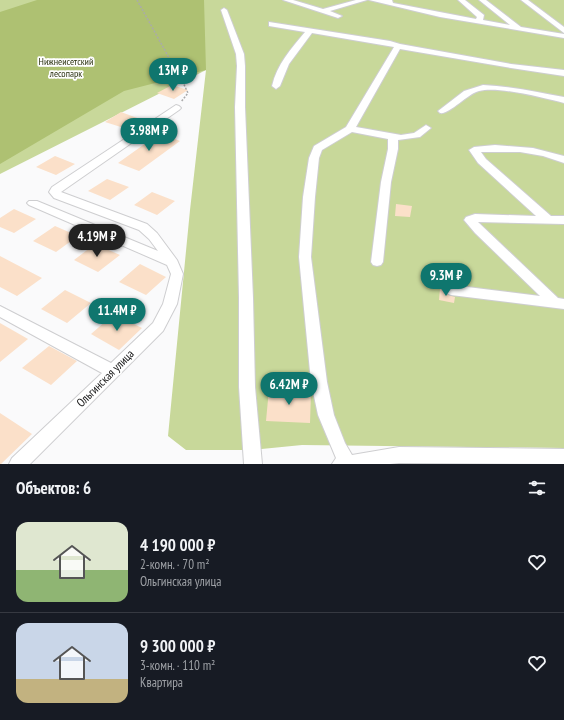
<!DOCTYPE html>
<html lang="ru">
<meta charset="utf-8">
<style>
body{margin:0;font-family:"PT Sans Narrow",sans-serif;background:#20242c;color:#f1f3f6;height:100vh;display:flex;flex-direction:column;font-size:15px;white-space:nowrap}
*{box-sizing:border-box;margin:0}
p{font-size:13px;color:#9ea1a6}
.icon{flex:none;width:22px;height:22px;fill:none;stroke:currentColor;stroke-width:2;stroke-linecap:round;stroke-linejoin:round}
.map{position:relative;height:464px;overflow:hidden}
.side{display:flex;flex-direction:column;background:#171b24;flex:1}
.side>*{flex:none}
.price{position:absolute;translate:-50% -34px;padding:0 9px;border-radius:14px;background:#0f766e;color:#fff;font-size:13px;line-height:26px;filter:drop-shadow(0 1px 2px #0008)}
.price::after{content:'';position:absolute;left:50%;top:24px;width:12px;height:9px;margin-left:-6px;background:inherit;clip-path:polygon(0 0,100% 0,50% 100%)}
.price.selected{background:#222;color:#fff}
ul{padding:0;list-style:none}
li{display:flex;align-items:center;gap:12px;height:100px;padding:0 16px}
li+li{border-top:1px solid #363941}
li span{display:grid;place-items:center;flex:none;width:112px;height:80px;border-radius:12px;color:#555}
li>.icon{margin-inline-start:auto}
span .icon{width:48px;height:48px;fill:#fffc;stroke-width:1}
li b{font-size:17px}
h2{display:flex;justify-content:space-between;align-items:center;height:48px;padding:0 16px;font-size:17px}
.map>svg:first-child{display:block}
.green{fill:#c8d89a}
.forest{fill:#aec172}
.building{fill:#fbe0c9}
.lines{fill:none;stroke-linecap:round;stroke-linejoin:round}
.minor-casing{stroke:#ceced0;stroke-width:2}
.path{stroke:#aaaaab;stroke-width:1.5;stroke-dasharray:2 1.5;stroke-linecap:butt}
.minor{fill:#fff;fill-rule:evenodd}
.labels{text-anchor:middle;dominant-baseline:central;stroke-width:3.5;stroke-linejoin:round;paint-order:stroke}
.far-park-label{font-size:10px;fill:#2b3210;stroke:#fff}
.street-label{font-size:12px;fill:#151515;stroke:#fff}
</style>
<div class="map">
<svg width="564" height="464" viewBox="0 0 564 464">
<rect width="100%" height="100%" fill="#fafafb"/>
<path class="green" d="M0,0H564V448L302,445L251,450H186L168,436L190,210L206,70L0,174Z"/>
<path class="forest" d="M37,0H204L206,70L124,91L0,164V12Z"/>
<path class="building" d="M172,85L188,90L174,99L157,93Z
M121,112L140,119L124,128L105,122Z
M160,133L180,141L139,171L118,163Z
M55,156L75,164L56,175L36,167Z
M107,179L129,187L110,200L88,191Z
M152,192L175,201L157,215L134,205Z
M396,204L412,206L410,217L395,216Z
M14,209L36,219L14,233L0,227V218Z
M55,226L78,236L56,252L33,241Z
M95,244L120,255L98,272L74,260Z
M0,256L42,278L17,296L0,287Z
M140,264L166,277L146,295L119,282Z
M440,288L443,289L445,294L455,297L454,303L439,300Z
M65,290L91,303L67,323L41,309Z
M114,314L142,328L119,350L91,334Z
M0,323L28,339L0,362Z
M49,346L77,361L51,385L22,368Z
M269,389L311,392L310,423L266,421Z
M0,413L32,434L1,464H0Z"/>
<g class="lines">
<g class="minor-casing">
<path id="minor" d="M283,0H293L323,9L356,0H367L330,11L342,16L338,18Z
M369,0H392L393,3L476,19L477,17L458,0H465L484,15L483,20L510,25L479,0H486L521,27L564,34V38L440,17Z
M521,0H528L564,27V33Z
M224,8L227,10L244,54L245,66V107L253,298L255,387L262,464H244L239,387V298L235,107L237,66L236,54L221,10Z
M269,22L390,41L400,44L511,64L564,70V76L511,68L400,49L356,127L401,135L414,133L426,125L431,128L420,137L398,140V149L391,182L383,262L381,265L377,266L373,265L371,262L381,182L388,149V139L352,132L322,150L319,158L315,197L311,257L327,382L334,415L345,443L352,455L399,447L564,449V464L399,463L390,464H332L336,458L318,415L311,382L299,257L303,197L309,158L314,146L346,127L394,47L312,33L289,64L280,86L276,89L272,86C277,64 291,49 305,32L269,26Z
M483,85C510,86 537,92 564,97V103C543,98 499,86 479,91C467,94 449,115 440,113L438,111L464,91Z
M176,105L179,106L181,108L179,110L61,192L147,224L157,233L177,260L183,274L177,304L163,331L30,464H9L12,458L102,373L0,317V306L111,363L153,323L163,304L171,274L167,265L29,205L27,203L29,201H37L158,251L149,239L139,230L54,198L49,192L52,187Z
M495,145L533,148L564,156V163L543,156L520,152H481L486,159L551,216H564V224L478,222L558,298L564,299V309L451,295L446,293L444,290L446,287L451,285L540,296L475,233L464,220L466,217L475,214L536,216L478,163L469,150L474,147Z"/>
</g>
<path class="path" d="M137,0L173,65
M178,72L188,93L181,102"/>
<use href="#minor" class="minor"/>
</g>
<g class="labels">
<g class="far-park-label">
<text x="66" y="61">Нижнеисетский<tspan x="66" dy="12">лесопарк</tspan></text>
</g>
<g class="street-label">
<text transform="translate(105 378) rotate(-45)">Ольгинская улица</text>
</g>
</g>
</svg>
<b class="price" style="left:173px;top:92px">13M ₽</b>
<b class="price" style="left:149px;top:152px">3.98M ₽</b>
<b class="price selected" style="left:97px;top:258px">4.19M ₽</b>
<b class="price" style="left:446px;top:297px">9.3M ₽</b>
<b class="price" style="left:117px;top:332px">11.4M ₽</b>
<b class="price" style="left:289px;top:406px">6.42M ₽</b>
</div>
<section class="side">
<h2>Объектов: 6<svg class="icon" aria-label="filters" viewBox="0 0 24 24"><path d="M4 7h16M4 17h16"/><circle cx="9" cy="7" r="2"/><circle cx="15" cy="17" r="2"/></svg></h2>
<ul>
<li><span style="background:linear-gradient(#dfe7d0 60%,#8fb573 0)"><svg class="icon" aria-label="home" viewBox="0 0 24 24"><path d="M3 11l9-7 9 7M6 9v11h12V9"/></svg></span><div><b>4 190 000 ₽</b><p>2-комн. · 70 m²</p><p>Ольгинская улица</p></div><svg class="icon" aria-label="heart" viewBox="0 0 24 24"><path d="M12 20l-8-8c-3-5 5-10 8-4 3-6 11-1 8 4z"/></svg></li>
<li><span style="background:linear-gradient(#c9d6e8 70%,#c2b280 0)"><svg class="icon" aria-label="home" viewBox="0 0 24 24"><path d="M3 11l9-7 9 7M6 9v11h12V9"/></svg></span><div><b>9 300 000 ₽</b><p>3-комн. · 110 m²</p><p>Квартира</p></div><svg class="icon" aria-label="heart" viewBox="0 0 24 24"><path d="M12 20l-8-8c-3-5 5-10 8-4 3-6 11-1 8 4z"/></svg></li>
</ul>
</section>
